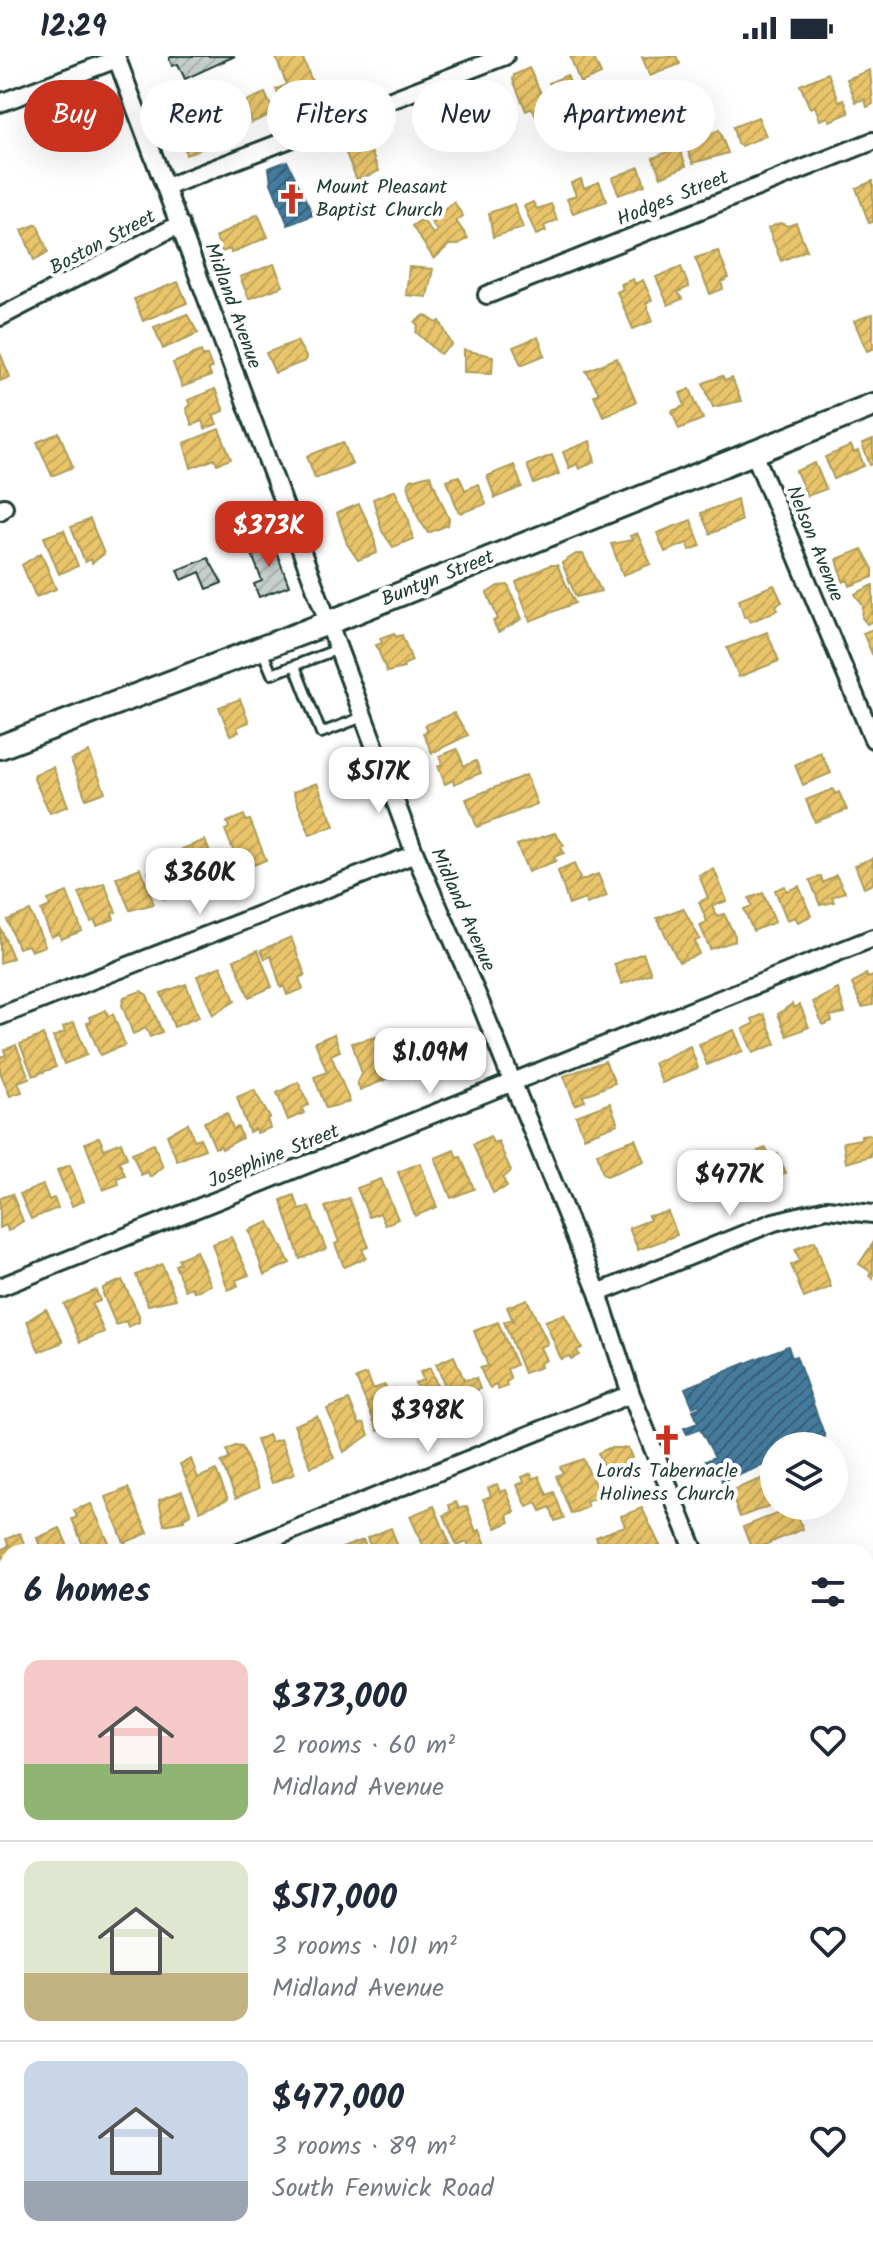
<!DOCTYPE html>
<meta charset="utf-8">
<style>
body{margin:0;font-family:Kalam,sans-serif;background:#f6f6f7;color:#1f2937;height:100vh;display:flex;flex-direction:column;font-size:30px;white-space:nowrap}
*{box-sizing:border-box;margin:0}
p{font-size:26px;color:#747a83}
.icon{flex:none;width:44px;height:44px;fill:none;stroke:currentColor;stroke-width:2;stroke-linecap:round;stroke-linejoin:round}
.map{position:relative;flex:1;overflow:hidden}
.panel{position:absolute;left:0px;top:1488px;width:874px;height:712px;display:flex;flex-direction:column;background:#fff;border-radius:24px 24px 0 0;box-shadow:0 8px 32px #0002}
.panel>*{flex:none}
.guide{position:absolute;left:24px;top:24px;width:826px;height:72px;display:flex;gap:16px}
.fabs{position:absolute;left:760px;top:1376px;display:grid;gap:16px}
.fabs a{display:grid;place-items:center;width:88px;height:88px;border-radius:50%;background:#fff;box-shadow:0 8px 32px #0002;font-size:40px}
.price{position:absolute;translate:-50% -68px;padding:0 18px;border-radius:16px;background:#fff;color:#222;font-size:26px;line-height:52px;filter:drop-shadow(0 2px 4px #0008)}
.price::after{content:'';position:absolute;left:50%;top:48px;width:24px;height:18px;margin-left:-12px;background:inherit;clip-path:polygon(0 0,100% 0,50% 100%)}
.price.selected{background:#c8321e;color:#fff}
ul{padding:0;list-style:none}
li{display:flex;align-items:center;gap:24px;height:200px;padding:0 24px}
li+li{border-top:2px solid #e0e1e3}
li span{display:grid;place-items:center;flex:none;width:224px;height:160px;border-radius:16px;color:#555}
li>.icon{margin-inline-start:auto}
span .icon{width:96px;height:96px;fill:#fffc;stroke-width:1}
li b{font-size:34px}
h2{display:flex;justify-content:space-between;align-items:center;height:96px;padding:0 24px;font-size:34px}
.tag{padding:0 28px;border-radius:36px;background:#fff;box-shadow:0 8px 32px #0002;font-size:28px;line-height:72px}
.tag.selected{background:#c8321e;color:#fff}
.status{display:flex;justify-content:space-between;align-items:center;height:56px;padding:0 40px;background:#fff;direction:ltr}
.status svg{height:22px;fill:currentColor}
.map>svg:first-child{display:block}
.homes{fill:url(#homes-hatch);stroke:#ac9c5a;stroke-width:2}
.public{fill:url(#public-hatch);stroke:#3a687e;stroke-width:2}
.building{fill:url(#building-hatch);stroke:#1f3d34;stroke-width:2}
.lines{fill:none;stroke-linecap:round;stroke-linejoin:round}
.lane-casing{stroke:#1f3d34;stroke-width:14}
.street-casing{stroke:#1f3d34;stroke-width:22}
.secondary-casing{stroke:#1f3d34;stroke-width:28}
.lane{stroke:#fff;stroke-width:8}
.street{stroke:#fff;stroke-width:16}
.secondary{stroke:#fff;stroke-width:22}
.labels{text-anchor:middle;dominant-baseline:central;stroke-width:8;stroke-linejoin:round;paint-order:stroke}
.poi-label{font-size:20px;fill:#1f3d34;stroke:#fff;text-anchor:start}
.street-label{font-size:20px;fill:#1f3d34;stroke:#fff}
</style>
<div class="status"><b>12:29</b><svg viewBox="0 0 49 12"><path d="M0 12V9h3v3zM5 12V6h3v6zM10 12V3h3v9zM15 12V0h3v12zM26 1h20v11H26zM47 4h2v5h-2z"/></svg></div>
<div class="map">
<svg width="873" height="2200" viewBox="0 0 873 2200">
<defs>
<pattern id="homes-hatch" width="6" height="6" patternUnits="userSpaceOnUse" patternTransform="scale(2)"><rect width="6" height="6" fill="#e9c46a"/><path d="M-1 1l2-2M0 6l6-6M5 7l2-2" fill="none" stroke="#c7a95c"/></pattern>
<pattern id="public-hatch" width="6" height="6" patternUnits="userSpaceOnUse" patternTransform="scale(2)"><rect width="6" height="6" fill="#457b9d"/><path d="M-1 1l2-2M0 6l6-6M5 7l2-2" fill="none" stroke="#36617a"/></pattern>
<pattern id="building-hatch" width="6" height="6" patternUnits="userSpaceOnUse" patternTransform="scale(2)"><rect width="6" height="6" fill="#c7cfcc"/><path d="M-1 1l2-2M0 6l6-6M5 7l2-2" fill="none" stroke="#aab3b0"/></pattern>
</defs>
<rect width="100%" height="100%" fill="#fff"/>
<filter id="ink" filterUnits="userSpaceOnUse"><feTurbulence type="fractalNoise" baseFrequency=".0125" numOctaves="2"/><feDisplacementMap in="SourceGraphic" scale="16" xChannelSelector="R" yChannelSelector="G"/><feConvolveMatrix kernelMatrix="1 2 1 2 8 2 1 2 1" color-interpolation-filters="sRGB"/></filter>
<g filter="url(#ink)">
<path class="homes" d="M282,0H302L318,41L322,39L325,47L299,58L294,50L284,54L276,33L287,29L276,2Z
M570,0H593L601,18L580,27Z
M676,0L680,8L650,20L642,1Z
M529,12L549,54L536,60L532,52L526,55L513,24L514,19Z
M870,14L873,48L867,51L865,43L856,46L847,23Z
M828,17L839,45L844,43L849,57L830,65L828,61L820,64L815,50L810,52L800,29Z
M567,19L579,50L571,53L568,47L559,51L549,27Z
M103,29L110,44L81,56L75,41Z
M265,37L274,57L251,67L246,45Z
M469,37L484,75L462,84L447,46Z
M110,50L114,60L88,71L84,60Z
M758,61L766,80L741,90L737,88L733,71Z
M213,65L221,85L186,99L181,77Z
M719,74L728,97L693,107L685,88Z
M365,81L379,115L357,124L343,90Z
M679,91L686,110L661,121L653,102Z
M639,111L645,129L619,139L612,122Z
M581,123L584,132L599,126L607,145L573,157L567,143L576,139L571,127Z
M873,125V166L869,167L856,132Z
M454,146L463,160L456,165L468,182L457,189H449L434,203L412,170L422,163L433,178L437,175L429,163Z
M533,146L537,153L551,148L557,164L544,170L546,175L536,179L524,150Z
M514,148L523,172L493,181L489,157Z
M258,158L268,181L231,197L230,193L222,196L216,181Z
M780,167L788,170L796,167L807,194L781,205L768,172Z
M37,168L48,196L34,204L22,174Z
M718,195L729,222L721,226L723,233L710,238L695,202Z
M274,208L283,230L249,243L240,221Z
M409,211L433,213L427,241L406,239Z
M681,211L689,231L678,236L682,243L668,249L656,221Z
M633,223L635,228L643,224L652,244L646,247L653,265L633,273L617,236L623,233L621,228Z
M178,226L187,247L143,265L134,243Z
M187,258L198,277L163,293L154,271Z
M873,258V293L867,295L854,265Z
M425,259L437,267L440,265L452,289L440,298L416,276L418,270L415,266Z
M538,281L545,299L521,309L513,291Z
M297,285L306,301L305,305L275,317L266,297Z
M464,294L493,300L492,317L464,316Z
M201,295L203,301L207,299L212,312L208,313L211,320L182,331L173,307Z
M0,297L10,321L0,325Z
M617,302L636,346L603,360L594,339L599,337L586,315Z
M722,320L725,325L732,322L741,345L713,351L703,327Z
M215,333L224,355L213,359L217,368L205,373L202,365L192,369L186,352L190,350L188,344Z
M690,333L703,363L679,373L672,355L685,350L680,337Z
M219,373L231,403L217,408L215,403L191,412L184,387Z
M59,377L73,411L52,420L37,386Z
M873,384V408L870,409L862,388Z
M590,385L595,406L579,413L577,408L569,412L563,396Z
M343,386L352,408L315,422L307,400Z
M851,390L854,397L858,395L864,410L834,423L825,401Z
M552,399L559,418L534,428L527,409Z
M815,407L826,433L807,440L796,415Z
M514,409L522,431L495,442L487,420Z
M430,419L449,463L448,469L428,477L418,461L408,429L410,424Z
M459,420L465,434L478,428L486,448L461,457L458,455L447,424Z
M395,434L409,464L413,483L393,491L382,475L373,443Z
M737,443L741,465L710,478L701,457Z
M359,448L373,477L377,497L358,504L347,488L337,457Z
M90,463L104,498L92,507L91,503L85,506L71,471Z
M691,464L701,490L690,494L687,487L665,496L657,477Z
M64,474L78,510L59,518L44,481Z
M637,477L651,508L623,519L611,488L632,484L630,480Z
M862,493L873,513V521L850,530L848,524L843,526L837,503Z
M41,497L56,533L36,541L22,509Z
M576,498H583L601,535L576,541L562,507Z
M550,509H557L575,547L530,565L516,526Z
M508,529L522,563L498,576L493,565L498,563L487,537L498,530Z
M774,529L782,546L776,549L778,554L750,566L747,560L744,561L739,543Z
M873,529V565L867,568L862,562L863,550L855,538Z
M873,573V597L872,598L863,577Z
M767,576L779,605L739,621L727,592Z
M394,577L396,581L402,579L412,605L403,609L404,612L387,616L376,589L382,587L380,582Z
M240,643L249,666L237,671L239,676L230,679L219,651Z
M454,657L468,679L432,697L423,677L428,675L425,669Z
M457,693L464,710L476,705L481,717L454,728L453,724L445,728L438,710L442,708L439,700Z
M89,696L105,736L86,743L71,704Z
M820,696L831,717L803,729L795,709Z
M53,711L68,750L50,757L34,723L35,718Z
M526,719L537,748L477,771L466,743Z
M317,727L334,770L310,779L293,736Z
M833,733L835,738L839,736L847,754L815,766L806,744Z
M244,759L246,765L250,764L266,804L241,814L225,774L229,772L227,766Z
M555,777L564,789L561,791L564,797L554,801L556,805L528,816L517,789Z
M205,784L217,815L194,824L182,793Z
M170,797L183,829L178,831L180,836L164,843L162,837L157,839L148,816L159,811L156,803Z
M873,802V828L864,832L855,809Z
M574,808L580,822L577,826L598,818L607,840L587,848L585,843L569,849L558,815Z
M140,812L154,848L130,854L116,822Z
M714,813L727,845L712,850L717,860L724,858L735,880V885L710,893L700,869L707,866L699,846L708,842L699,819Z
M836,819L845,836L832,841L834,846L820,849L810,824L821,820L823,827Z
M104,827L116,856L112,857L114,863L97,870L94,864L91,866L79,837Z
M785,830L787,835L799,830L811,860L798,866L795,861L787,864L775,834Z
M67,836L82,875L61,883L59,877L51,881L41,854L50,850L48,844Z
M763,837L775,866L753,875L744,853L752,850L749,842Z
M683,852L700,883L695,885L699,898L679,906L657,862Z
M30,855L45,890L31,895L28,889L18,892L7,864Z
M0,871L13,902L0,907Z
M291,881L305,919L299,922L303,933L287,939L284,930L281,932L271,900L265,903L261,894Z
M258,894L272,931L249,941L234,904Z
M643,897L651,917L622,928L614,908Z
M221,910L235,945L213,959L197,920Z
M866,918L868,922L873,920V949L862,951L852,928Z
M186,928L199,961L174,971L161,937Z
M838,933L845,957L830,960L832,965L823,969L813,946Z
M141,935L147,939L162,976L150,981L146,972L133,978L122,949L124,941Z
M792,948L794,952L800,949L809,971L787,980L778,958Z
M106,954L108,960L113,958L125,989L100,999L87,967L91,966L89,961Z
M764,958L776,988L753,997L743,973L754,968L752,963Z
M74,966L87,999L64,1008L53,981L65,976L63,971Z
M406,973L413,997L416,996L424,1015L408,1022L406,1016L398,1019L385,982Z
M734,974L743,995L707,1009L699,988Z
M334,978L340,995L331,999L350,1046L326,1052L314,1021L327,1016L315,986Z
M43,979L56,1011L33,1020L20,988Z
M376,981L392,1021L360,1034L357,1026L362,1018L352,987Z
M16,989L29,1022L18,1026L22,1036L10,1040L0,1016V1001L6,999L4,994Z
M690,990L698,1012L662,1027L654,1007Z
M605,1005L615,1027L583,1040L585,1045L575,1049L564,1020Z
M298,1026L309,1049L302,1052L304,1057L288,1064L277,1037Z
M254,1034L270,1062L267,1063L270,1072L257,1077L255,1073L249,1076L237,1041Z
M610,1047L618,1068L584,1081L576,1060Z
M227,1057L233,1073L238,1071L242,1082L222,1093L221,1090L215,1092L204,1066Z
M188,1067L194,1084L200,1082L205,1093L177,1105L167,1079Z
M869,1078L873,1081L871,1100L846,1107L843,1086L861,1083V1079Z
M490,1080L493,1087L498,1085L511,1115L503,1122L507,1131L493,1137L473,1088Z
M99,1081L104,1093L121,1086L127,1102L119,1105L125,1119L117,1122L119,1128L103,1134L85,1087Z
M635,1083L644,1105L607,1120L603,1118L597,1097Z
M154,1088L163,1111L150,1121L148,1116L141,1119L132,1097Z
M766,1092L770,1101L778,1098L786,1117L775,1122L770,1129L731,1142L721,1118L761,1102L758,1095Z
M454,1094L457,1102L461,1101L474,1133L451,1142L435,1102Z
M420,1107L437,1151L415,1160L398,1116Z
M70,1109L84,1145L72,1150L57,1114Z
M381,1123L398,1163L385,1169L380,1157L369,1161L357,1132Z
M43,1129L49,1144L54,1142L58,1152L31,1163L20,1138Z
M12,1138L23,1165L8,1175L6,1169L0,1172V1142Z
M294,1139L300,1154L309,1151L326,1193L300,1203L281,1144Z
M349,1142L369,1191L362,1193L366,1202L344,1211L335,1188L339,1186L325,1151Z
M668,1156L677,1179L638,1194L629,1172L650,1164L648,1160Z
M269,1166L290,1207L264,1219L249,1174Z
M231,1181L249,1219L236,1224L238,1230L228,1234L212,1188Z
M815,1185L831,1231L804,1242L791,1209L800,1205L795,1193Z
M873,1187V1223L869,1220L871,1216L859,1208Z
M196,1195L211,1229L194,1236L192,1231L185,1234L175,1209L180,1207L178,1203Z
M162,1208L176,1243L148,1249L136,1219Z
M122,1224L139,1259V1266L128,1271L126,1265L116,1269L103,1238V1232Z
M96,1234L100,1245L92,1248L104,1276L80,1286L64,1248Z
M527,1243L548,1288L540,1291L546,1304L540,1307L541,1311L524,1317L504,1266L511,1263L514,1267L507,1251Z
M46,1253L63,1286L39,1296L27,1265Z
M564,1258L582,1292L577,1294L579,1299L571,1303L569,1300L561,1303L545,1265Z
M498,1266L516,1309L507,1313L511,1323L506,1326L507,1330L498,1334L496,1329L490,1332L485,1323L480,1312L488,1310L474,1275Z
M454,1300L464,1324L476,1322L480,1333L473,1336L476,1342L460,1349L456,1342L451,1344L436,1308Z
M430,1312L439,1334L430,1338L438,1352L425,1363L421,1359L414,1362L405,1338L418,1333L415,1327L423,1324L420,1316Z
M367,1318L373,1333L385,1329L388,1335L395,1332L400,1345L393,1348L400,1366L378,1375L356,1322Z
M349,1344L359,1368L364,1367L369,1379L344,1396L327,1353Z
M317,1360L334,1402L311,1411L294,1369Z
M268,1379L271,1386L281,1383L295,1418L272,1427L256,1384Z
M235,1390L242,1391L259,1432L236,1442L221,1406L229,1403L227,1394Z
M609,1392H628L632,1402L626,1404L632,1418L623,1421L620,1415L607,1421L598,1397Z
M191,1403L198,1422L216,1414L228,1443L200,1455L180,1408Z
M583,1403L600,1440L586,1446L588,1451L571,1458L556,1420L563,1417L560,1411Z
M531,1417L533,1423L539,1420L547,1439L554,1436L564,1462L555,1465L550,1451L541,1455L537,1447L527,1451L517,1429L524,1426L522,1421Z
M774,1418V1448L740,1461L730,1435Z
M497,1428L500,1436L506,1434L515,1456L507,1459L510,1466L496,1472L483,1443L491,1440L488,1432Z
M128,1432L148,1477L124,1487L106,1441Z
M182,1435L191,1458L183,1462L184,1465L164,1469L159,1444Z
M456,1446L459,1453L467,1450L476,1476L480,1474L487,1491L471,1496L467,1486L457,1490L444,1459L451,1456L449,1449Z
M91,1448L111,1491L99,1496H86L72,1463L77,1461L74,1454Z
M434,1450L450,1488L426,1496L410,1460Z
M794,1451L803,1473L752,1494L743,1471Z
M642,1452L663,1496H602L596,1481L625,1470L621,1460Z
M60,1472L70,1496H42L37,1482Z
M391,1472L400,1496H373L367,1482Z
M20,1477L27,1496H8V1513L0,1494L9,1490L6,1483Z
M363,1484L368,1496H340L339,1493Z
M866,1534L873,1552V1592L866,1595Z
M8,1631V1676L4,1677L0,1668L3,1667L0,1634Z
M871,1684L873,1729L866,1732V1685Z
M873,1742V1778H872L866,1762V1745Z
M873,2103V2160L866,2147V2105Z
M63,2192H89L92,2198L68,2200Z
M235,2192H274L276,2198L241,2200Z
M358,2192H390L370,2200H361Z
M443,2192H464L467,2200H446Z
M663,2192H695L698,2200H666Z
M706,2192H740L741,2196L710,2200Z"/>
<path class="public" d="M287,105L313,159L288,169L271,127L269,112Z
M788,1290L792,1302L796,1300L825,1381L802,1390H774V1405L722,1426L717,1406L701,1413L699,1408L715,1401L700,1373L687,1378L684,1372L698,1367L693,1354L700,1351L699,1348L693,1351L685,1332Z"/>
<path class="building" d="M173,0H235L185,23L178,8L172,10L169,2Z
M272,484L289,530L259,541L254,528L262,525L250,493Z
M208,502L222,527L207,533L200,516L182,524L178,514Z"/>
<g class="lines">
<g class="lane-casing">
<path id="lane" d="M261,592L272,618L338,593
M295,610L321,677L363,661"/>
</g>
<g class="street-casing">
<path id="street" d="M116,0L415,798L478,941L598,1237L631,1338L695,1496
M0,47L117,3
M166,131L505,0
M487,239L873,85
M0,261L180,168
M754,397L873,683
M0,455L4,451
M0,960L415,798
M0,1231L873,882
M598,1237L774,1166L827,1153L873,1158
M239,1496L631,1338
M0,1592L8,1589
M866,1921L873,1938
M866,2073L873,2070
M0,2156L8,2177
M14,2192L17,2200
M325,2192L328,2200
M549,2200L569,2192"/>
</g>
<g class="secondary-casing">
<path id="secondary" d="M0,691L328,567L873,349
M866,1654L873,1651
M0,1995L8,1992"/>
</g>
<use href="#lane" class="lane"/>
<use href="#street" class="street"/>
<use href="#secondary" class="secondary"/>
</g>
</g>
<defs>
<g id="church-bare" transform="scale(2.4)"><path d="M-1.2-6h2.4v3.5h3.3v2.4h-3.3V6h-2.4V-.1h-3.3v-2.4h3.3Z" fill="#c8321e" stroke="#fff" stroke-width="2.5" paint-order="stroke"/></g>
</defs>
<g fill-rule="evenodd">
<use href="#church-bare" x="292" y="143"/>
<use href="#church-bare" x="667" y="1384"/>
</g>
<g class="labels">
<g class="poi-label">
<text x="316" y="132">Mount Pleasant<tspan x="316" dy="23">Baptist Church</tspan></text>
<text x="667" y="1416" text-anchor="middle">Lords Tabernacle<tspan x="667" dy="23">Holiness Church</tspan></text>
</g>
<g class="street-label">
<text transform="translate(673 143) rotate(-22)">Hodges Street</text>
<text transform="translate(103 187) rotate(-28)">Boston Street</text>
<text transform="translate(232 250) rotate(70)">Midland Avenue</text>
<text transform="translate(814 488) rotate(68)">Nelson Avenue</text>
<text transform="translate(438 523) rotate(-22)">Buntyn Street</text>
<text transform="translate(462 854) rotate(66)">Midland Avenue</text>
<text transform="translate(274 1101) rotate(-22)">Josephine Street</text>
</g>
</g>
</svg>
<div class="fabs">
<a><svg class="icon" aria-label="layers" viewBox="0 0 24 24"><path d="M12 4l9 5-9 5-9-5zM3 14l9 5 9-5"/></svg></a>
</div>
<b class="price selected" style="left:269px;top:513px">$373K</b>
<b class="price" style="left:379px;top:759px">$517K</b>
<b class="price" style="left:200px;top:860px">$360K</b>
<b class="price" style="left:430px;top:1040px">$1.09M</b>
<b class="price" style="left:730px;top:1162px">$477K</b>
<b class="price" style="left:428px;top:1398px">$398K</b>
<div class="guide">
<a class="tag selected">Buy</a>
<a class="tag">Rent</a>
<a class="tag">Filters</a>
<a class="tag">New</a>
<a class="tag">Apartment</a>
</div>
<section class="panel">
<h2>6 homes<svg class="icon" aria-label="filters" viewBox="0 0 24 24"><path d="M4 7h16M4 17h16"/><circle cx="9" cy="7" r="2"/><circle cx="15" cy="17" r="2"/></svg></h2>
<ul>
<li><span style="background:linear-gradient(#f6c9c9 65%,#8fb573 0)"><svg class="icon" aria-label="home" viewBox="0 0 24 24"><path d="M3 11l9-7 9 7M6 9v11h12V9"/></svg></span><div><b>$373,000</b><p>2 rooms · 60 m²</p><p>Midland Avenue</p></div><svg class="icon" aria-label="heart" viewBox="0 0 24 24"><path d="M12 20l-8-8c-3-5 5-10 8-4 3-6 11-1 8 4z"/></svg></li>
<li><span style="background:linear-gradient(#dfe7d0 70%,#c2b280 0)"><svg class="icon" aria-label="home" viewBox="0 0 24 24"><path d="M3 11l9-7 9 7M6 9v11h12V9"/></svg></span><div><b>$517,000</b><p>3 rooms · 101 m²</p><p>Midland Avenue</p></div><svg class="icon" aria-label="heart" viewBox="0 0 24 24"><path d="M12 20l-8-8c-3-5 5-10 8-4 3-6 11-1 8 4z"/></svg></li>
<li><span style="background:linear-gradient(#c9d6e8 75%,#9aa5b1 0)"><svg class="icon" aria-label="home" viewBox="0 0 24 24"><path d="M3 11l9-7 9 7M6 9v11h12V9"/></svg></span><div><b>$477,000</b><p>3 rooms · 89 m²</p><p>South Fenwick Road</p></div><svg class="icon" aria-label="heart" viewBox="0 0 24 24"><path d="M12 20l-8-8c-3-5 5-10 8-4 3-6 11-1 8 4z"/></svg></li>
</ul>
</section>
</div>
